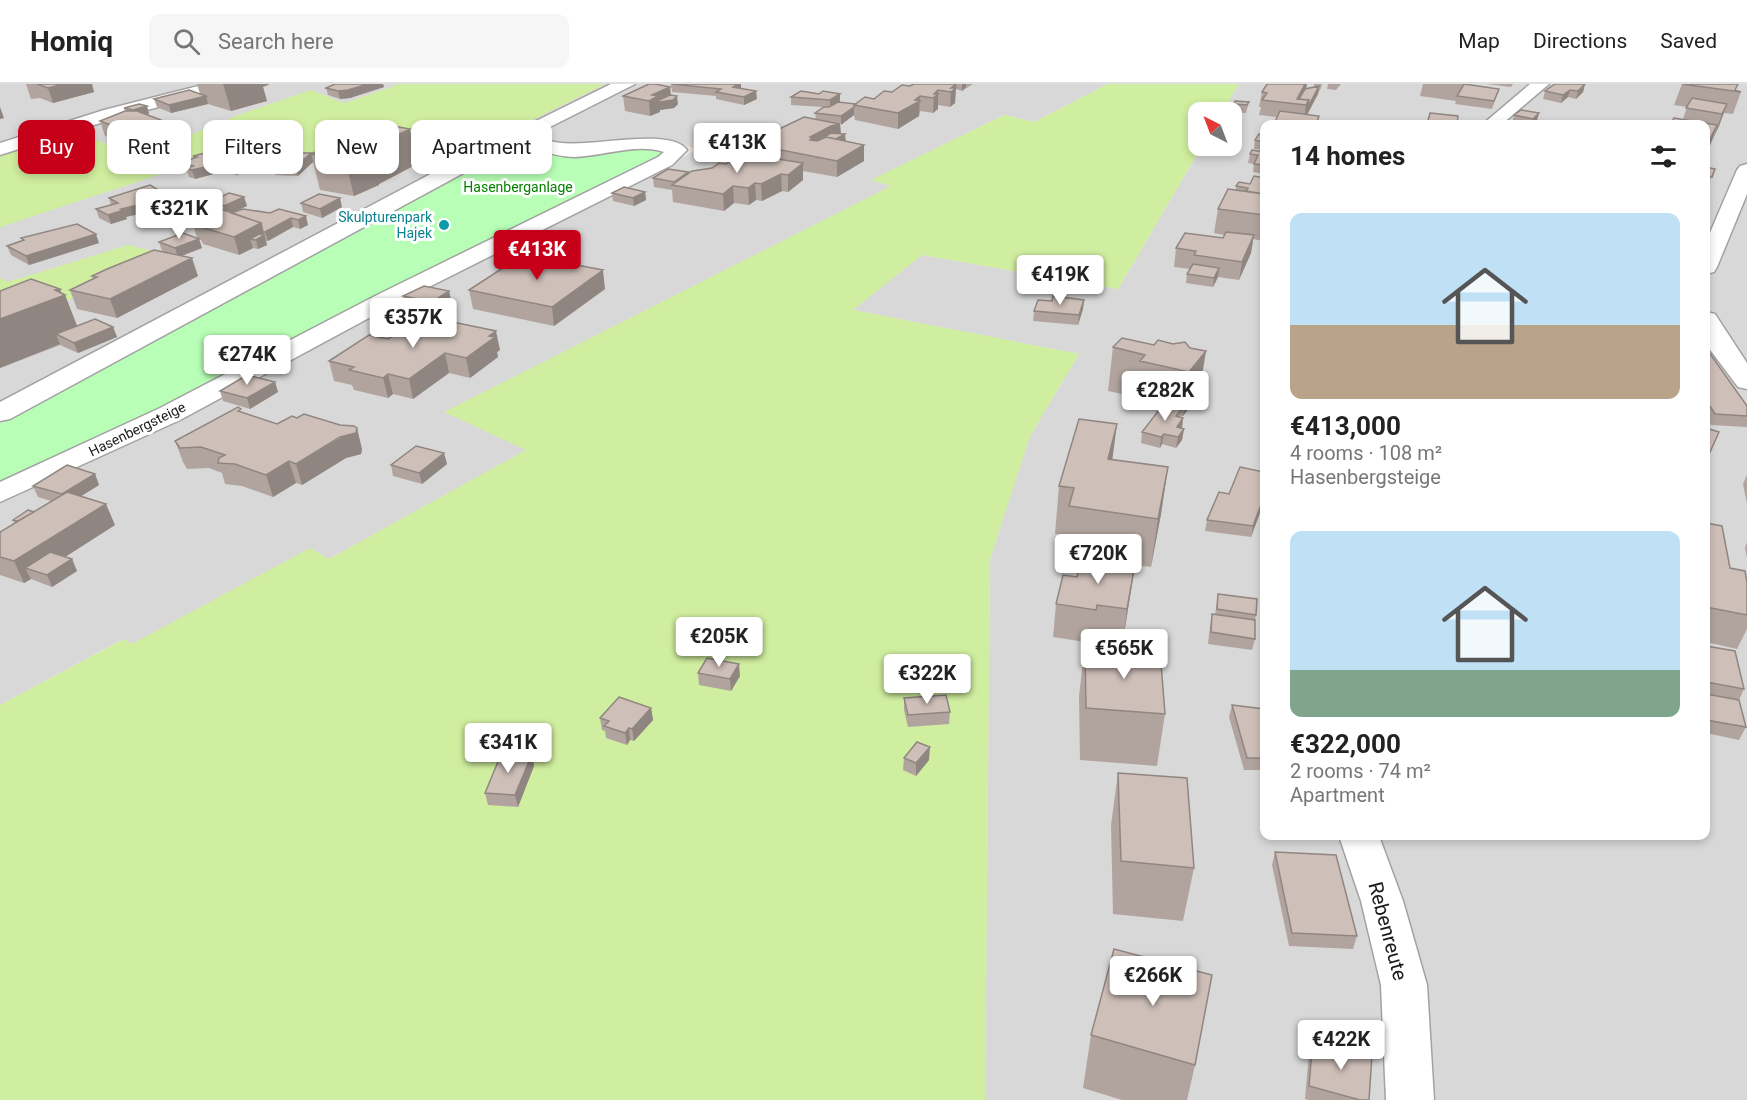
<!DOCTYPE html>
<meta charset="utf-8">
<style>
body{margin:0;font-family:Roboto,sans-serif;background:#f6f6f6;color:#222;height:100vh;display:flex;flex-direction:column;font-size:22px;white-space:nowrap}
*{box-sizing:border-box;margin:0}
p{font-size:20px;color:#767676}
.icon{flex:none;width:33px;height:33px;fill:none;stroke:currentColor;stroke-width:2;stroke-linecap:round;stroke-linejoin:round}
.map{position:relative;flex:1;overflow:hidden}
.side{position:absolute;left:1260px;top:36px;width:450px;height:720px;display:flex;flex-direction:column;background:#fff;border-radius:12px;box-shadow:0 3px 9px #0003}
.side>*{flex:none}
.hud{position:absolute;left:18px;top:36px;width:570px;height:54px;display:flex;gap:12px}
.needle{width:39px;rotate:318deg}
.tools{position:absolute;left:1188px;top:18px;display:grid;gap:12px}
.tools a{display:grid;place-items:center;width:54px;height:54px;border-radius:12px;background:#fff;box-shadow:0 3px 9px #0003;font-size:30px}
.price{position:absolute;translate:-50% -51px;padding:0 14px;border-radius:6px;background:#fff;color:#222;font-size:20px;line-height:39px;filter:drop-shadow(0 2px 3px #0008)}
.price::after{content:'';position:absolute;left:50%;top:36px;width:18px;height:14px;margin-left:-9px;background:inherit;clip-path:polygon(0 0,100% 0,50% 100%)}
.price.selected{background:#c60018;color:#fff}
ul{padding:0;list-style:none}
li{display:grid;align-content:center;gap:12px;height:318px;padding:0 30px}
li span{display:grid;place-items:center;height:186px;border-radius:12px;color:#555}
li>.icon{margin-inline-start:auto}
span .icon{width:108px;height:108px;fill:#fffc;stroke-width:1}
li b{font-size:26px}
h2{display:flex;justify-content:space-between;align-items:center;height:72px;padding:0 30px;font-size:26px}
.tag{padding:0 21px;border-radius:12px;background:#fff;box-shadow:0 3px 9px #0003;font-size:21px;line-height:54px}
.tag.selected{background:#c60018;color:#fff}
header{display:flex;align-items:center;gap:36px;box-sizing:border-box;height:84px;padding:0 30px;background:#fff;border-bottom:2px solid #e0e0e0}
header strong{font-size:28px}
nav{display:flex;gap:33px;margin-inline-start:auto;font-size:21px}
.search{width:420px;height:54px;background:#f6f6f6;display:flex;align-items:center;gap:15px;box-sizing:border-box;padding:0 21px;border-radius:12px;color:#767676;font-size:22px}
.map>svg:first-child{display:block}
.residential{fill:#d9d8d8;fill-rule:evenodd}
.grass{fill:#d0ee9f}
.park{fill:#b9feb6}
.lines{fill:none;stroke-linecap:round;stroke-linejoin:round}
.minor-casing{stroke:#a2a2a2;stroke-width:3}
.minor{fill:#fff;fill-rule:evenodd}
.wall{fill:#b1a49e}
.shaded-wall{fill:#908681}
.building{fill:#cebfb8;stroke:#908681;stroke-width:1.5}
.culture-dot{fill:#0f9aa8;stroke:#fff;stroke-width:2}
.labels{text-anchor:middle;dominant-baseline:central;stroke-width:6;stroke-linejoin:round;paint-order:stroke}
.far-park-label{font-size:14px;fill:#078002;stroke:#fff}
.far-culture-label{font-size:14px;fill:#0d838f;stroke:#fff;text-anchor:end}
.far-street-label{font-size:14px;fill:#1b1b1b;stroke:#fff}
.near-street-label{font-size:20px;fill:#1b1b1b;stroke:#fff}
</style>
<header>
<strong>Homiq</strong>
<div class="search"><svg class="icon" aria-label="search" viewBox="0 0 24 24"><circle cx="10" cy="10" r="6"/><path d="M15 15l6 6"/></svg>Search here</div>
<nav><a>Map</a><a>Directions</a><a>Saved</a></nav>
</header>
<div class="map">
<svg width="1747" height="1016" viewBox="0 0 1747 1016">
<rect width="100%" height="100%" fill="#eee7df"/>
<path class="residential" d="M0,0H1108L1034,38L1004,31L872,96L892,102L445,328L527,366L329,475L132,560L123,555L0,621V413L699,65L664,56L556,62L546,46L535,43L0,319Z
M1239,0H1747V1016H985L990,475L1030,352L1079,270L852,226L922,171L1118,205L1202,62H1232V28H1222ZM1264,40H1706V752H1264Z"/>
<path class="grass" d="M396,0H605L448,78L394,68L318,74L291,71L254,81L225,69L0,143V72L75,47L123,67L173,58L241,30L311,6L344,19L397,1Z
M1108,0H1239L1222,28H1198V62H1202L1118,205L922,171L853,226L1079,270L1030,352L990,475L985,1016H0V621L124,555L132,560L310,464L329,475L526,366L444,328L891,102L871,96L1004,31L1034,38Z
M128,161L156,168L38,233L0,249V194L8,198Z"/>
<path class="park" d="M534,50L543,67L660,62L672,66L0,407V339Z"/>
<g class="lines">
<g class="minor-casing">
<path id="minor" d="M206,0H235L232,4L116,34L0,71V59L104,26Z
M611,0H635L546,45L550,57C581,67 669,41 687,66L672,81L393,221L180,336L0,418V398L160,324L377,211L658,73L664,68C636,59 604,72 575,73C561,73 548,69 534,64L530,53L10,335L0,337V318L457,76Z
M1530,0H1549L1502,40H1483Z
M1747,80V110L1717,183L1714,188L1706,190V158L1737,86L1740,82Z
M1706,228L1715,230L1747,279V305L1738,303L1708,263L1706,258Z
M1339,752H1379L1403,817L1427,901L1434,1016H1386L1381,901L1361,817Z"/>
</g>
<use href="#minor" class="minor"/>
</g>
<path class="wall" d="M26,0H92L94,8L53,19L40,14L31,15Z
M197,0H269V1L263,3L267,17L231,27L208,20L171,29L157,23L154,15L200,10Z
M335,0H383L384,3L350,14L340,15L328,11L326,4Z
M671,0H741V4L757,15L744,21L716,15V12L672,8Z
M914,0H973L962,7L956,5L955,19L950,23L938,21V25L933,29L920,27L919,32L898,45L855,36L854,31L840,40L841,49L846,57L864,77L837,93L803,87V96L788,108L782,107L762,117L756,116L749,121L734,119L724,127L673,118L672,106L654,103L653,94L688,88V90L756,72V65L740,61L739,53L764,48V46L780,45L816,35L815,29L823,23L791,21V13L801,7L840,18L856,20L910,2Z
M1314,0H1322L1321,4L1307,30L1319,32L1317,40H1274L1277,33L1259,31L1261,23H1259L1262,8L1306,4L1314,3Z
M1328,0H1341L1336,6L1327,5Z
M1423,0H1465L1499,5L1492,25L1455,20L1456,17L1420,12Z
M1487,0H1513L1511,3Z
M1585,0L1583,8L1576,15L1568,13L1561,19L1543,15L1545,7Z
M1682,0L1735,6L1741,8L1733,30L1724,29L1719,42L1706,70V40H1670L1671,39L1683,35L1687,23L1674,21Z
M670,3L671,11L678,20L674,24L660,26V28L650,32L625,27L623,12Z
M1249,18L1246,29L1232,28L1234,20Z
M147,22L149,30L147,31L171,54H170V56L134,64L105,52L100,37L125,27L124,24Z
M1521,26L1537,37L1534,40H1518L1512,39L1514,31Z
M362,43L417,80L379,100V101L354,112L320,106L311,70L355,50L354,47Z
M1264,51V66L1254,65L1255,56Z
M1264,68V90L1253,88L1254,80L1248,79L1250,70Z
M311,69L313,78L298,92L275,91L273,82Z
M443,71L445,79L437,83L419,81L417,72Z
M193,72L249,85L237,91L221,88L195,95L189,93L187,87L184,86L182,78L194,74Z
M1706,83L1715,85L1708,101H1706Z
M1264,94V157L1253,155L1251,169L1239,196L1218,193L1213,203L1186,199L1187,190L1190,185L1174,183L1176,164L1223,154L1224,151L1214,149L1218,125L1236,106V102L1250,100Z
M645,108L646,116L634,122L613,117L612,109Z
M170,113L172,122L126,133L127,135L111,140L99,134L96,125L111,121L109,114Z
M244,113L247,122L231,129H270L279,125L308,141L300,145L293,143L268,157H266L267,161L258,165L253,164L239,171L203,160L201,156L197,154L192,136L212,127L209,118Z
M301,119L342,123L322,134L303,128Z
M21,154L99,159L29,181L11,171L7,162L22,157Z
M199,155L202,164L182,172L198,192L117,234L77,225L70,206L93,195L92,192L166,169L162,167L159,158Z
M60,205L61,209L65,211L77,242L113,243L117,253L78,269L60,261L0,284Z
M605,205L554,242L473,225L469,206Z
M449,207L451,216L434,228L405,222L403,212Z
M1084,216L1083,225L1078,241L1033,237L1034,227L1052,217Z
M388,255L500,266L497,268L498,273L470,294L449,289L413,315L393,310L388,314L354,306L352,301L334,297L329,277Z
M1154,261L1190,264L1199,311L1183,332H1180V333L1183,334L1182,344L1184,345L1182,356L1176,364L1162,360L1160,364L1141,359L1142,348L1159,326L1134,320L1135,313L1108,307L1113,263Z
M1706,264L1747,322V343L1711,341L1706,333Z
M275,298L278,308L250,325L223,317L220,307Z
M242,329L277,340L362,365L361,370L346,374L302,401L296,399L273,413L242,402L225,400L222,389L209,384L187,385L183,378L175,357Z
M1112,376L1168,383L1161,430L1151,483L1135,481L1123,557L1093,553L1092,559L1053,553L1056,520L1133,480L1064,470L1066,451L1055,450L1059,402Z
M447,380L422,400L393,392L391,381Z
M1264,388V426L1261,425L1251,453L1205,447L1207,436L1229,410Z
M95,390L99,401L81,412L115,441L65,473L72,475L77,487L52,503L31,495L24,499L0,491V448L14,439L13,436L34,428L51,417L38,413L33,402Z
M1747,391V420L1743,400Z
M1706,439L1730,484L1747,499V545L1737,565L1706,558Z
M1747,458V474L1745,464Z
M1218,510L1256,531L1255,536V555L1252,566L1208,560L1210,542L1212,530L1215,531Z
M1085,561L1165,630L1157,682L1080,676L1079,612Z
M1706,562L1744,605L1739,616L1746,643L1739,656L1706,649Z
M698,589L740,592L731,607L699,601Z
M904,614L950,628L949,640L908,643L904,626Z
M1232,621L1264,625V686H1244L1229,633Z
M651,624L653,636L634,657L630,656L627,661L606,654L605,647L602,646L600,634Z
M532,670L534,682L518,723L488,721L485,709Z
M904,674L929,676L916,692L903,686Z
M1118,689L1194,784L1183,837L1113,830L1111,741Z
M1275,768L1357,852L1353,865L1289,862L1272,781Z
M1091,951L1195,981L1187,1016H1122L1083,1004Z
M1313,955L1369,1016H1309L1305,1015L1309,968Z"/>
<path class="shaded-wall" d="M63,0H92L94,8L53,19L48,4Z
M223,0H269L263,3L267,17L231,27Z
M368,0H383L384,3L350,14L340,15L338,7Z
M731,0H741V7L733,10Z
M956,0L955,19L950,23L951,4Z
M962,0H966V3L962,7Z
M1305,0H1307L1305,11L1296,20L1297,15Z
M1585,0L1583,8L1576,15L1578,7Z
M1319,2L1318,10L1304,37L1306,21Z
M670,3L671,16L677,12L678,20L674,24L660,26V28L650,32L649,17L652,11Z
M938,6V25L933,29L934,10Z
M1570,6L1568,13L1561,19L1563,11Z
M756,7L757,15L744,21V13Z
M840,10V18L830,24V16Z
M206,12L208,20L171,29L169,21Z
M920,12L919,32L898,45V29Z
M1727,20L1719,42L1714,52L1722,30Z
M147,22L149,30L135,34L133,26Z
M0,23L4,34L0,35Z
M854,23V31L841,41V32Z
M1539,29L1537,37L1534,40H1532L1533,35Z
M166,38L171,54H170V56L134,64L129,48Z
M840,40L841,52L845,50L846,58L810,63V53L831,42Z
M1717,41L1711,59L1706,70V65L1709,57Z
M410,45L417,80L379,100V101L354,112L345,76Z
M864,61V77L837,93V77Z
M311,69L313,78L298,92L296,83Z
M443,71L445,79L437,83L435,75Z
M246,77L249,85L237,91L234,82Z
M803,79V96L788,108V91Z
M218,80L221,88L195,95L192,86Z
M781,90L782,107L762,117L761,100Z
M755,99L756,116L749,121L748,104Z
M733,102L734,119L724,127L723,110Z
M645,108L646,116L634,122L633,114Z
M170,113L172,122L126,133L127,135L111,140L108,131L121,125Z
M244,113L247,122L227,131L224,122Z
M340,114L342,123L322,134L320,125Z
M306,132L308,141L300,145L298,136Z
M291,134L293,143L268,157L265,148Z
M261,139L267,161L258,165L256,156L250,155L253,164L239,171L234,153Z
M96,150L99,159L29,181L26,172Z
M1254,151L1251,169L1239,196L1242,178Z
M199,155L202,164L178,173L175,164Z
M192,174L198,192L117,234L110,215Z
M1219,184L1218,193L1213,203L1214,194Z
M603,186L605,205L554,242L552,223Z
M60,205L62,212L65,211L81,252L56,250L60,260L0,284V235Z
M449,207L451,216L434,228L432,218Z
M1084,216L1083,225L1078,241L1079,231Z
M113,243L117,253L78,269L74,259Z
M496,247L500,266L497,268L498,273L470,294L466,274L489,252Z
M1206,267L1199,311L1183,332L1189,288Z
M445,269L449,289L413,315L409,295Z
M388,290L393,310L388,314L383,294Z
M275,298L278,308L250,325L247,314Z
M1183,334L1182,344L1175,354L1177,343Z
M1117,340L1111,386L1108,375Z
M357,344L362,365L361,370L346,374L302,401L296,380Z
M1184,345L1182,356L1176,364L1178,353Z
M1164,350L1162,360L1160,364L1161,353Z
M444,369L447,380L422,400L419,389Z
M289,377L296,399L273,413L266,391Z
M1168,383L1161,430L1151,483L1158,435Z
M95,390L99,401L67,421L62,410Z
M1262,418L1260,429L1251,453L1253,442Z
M106,420L115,441L40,489L25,484L31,495L24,499L14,477Z
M72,475L77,487L52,503L47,491Z
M1135,480L1130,512L1123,557L1127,525Z
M739,580L740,592L731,607L730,595Z
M651,624L653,636L634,657L632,645Z
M629,644L630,656L627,661L625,649Z
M930,663L929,676L916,692V679Z
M532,670L534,682L518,723L515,711Z"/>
<path class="building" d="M37,0H63L48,4Z
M335,0H368L348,6L338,7L326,4Z
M649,0H655L670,3L652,11L658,12L649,17L623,12Z
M671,0H738L733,3L756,7L744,13L716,8L721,5Z
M914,0H956L951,4H956L951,8L938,6L934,10H938L933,14L920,12L915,16L920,17L898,29L854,21L865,13L874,15L884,7L892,8L902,1L910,2Z
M1267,0H1305L1297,15L1309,16L1306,21L1262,16L1267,9L1262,8Z
M1464,0L1499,5L1494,17L1457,12Z
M1555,0H1585L1578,7L1570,6L1563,11L1545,7Z
M1682,0H1738L1735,6L1741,8Z
M1319,2L1308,23L1309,16L1299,15L1305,5Z
M189,6L206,12L169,21L154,15Z
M801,7L819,10L823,7L840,10L830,16L791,13Z
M670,11L677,12L673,16L659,18V16Z
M1692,14L1727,20L1722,30L1686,24Z
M1235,17L1249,18L1247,21L1234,20Z
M838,18L856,20L854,23L841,32L815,29L824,23H829Z
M139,20L147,22L133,26L124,24Z
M1521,26L1539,29L1533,35L1514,31Z
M125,27H137L166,38L163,39L166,40L129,48L100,37Z
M1280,27L1319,32L1316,40H1274Z
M1430,29L1458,32L1457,40H1427Z
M804,33L840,40L831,42L810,53L812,54L810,56L817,57L826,53L864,61L837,77L756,61L772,53L761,50L773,48Z
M1674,34L1717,41L1709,57H1706V40H1680L1671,39Z
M377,39L410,45L369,65H371L345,76L311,70L359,48L354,47L362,43Z
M769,43L780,45L774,48L764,46Z
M754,46L768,49L761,50L762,58L739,53Z
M831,49L845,50L836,55L826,53L817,57Z
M1259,50L1264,51V58L1255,56Z
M217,66L246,77L234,82L218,80L192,86L186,84L193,82L182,78L197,73L193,72Z
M1252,66L1264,68V81L1254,80L1258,71L1250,70Z
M425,68L443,71L435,75L417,72Z
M289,69H311L296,83L273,82Z
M740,69L803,79L788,91L781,90L761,100L755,99L748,104L733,102L723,110L672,101L692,87L712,84L719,79L726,80Z
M1706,83L1715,85L1712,93L1706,91Z
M668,85L688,88L674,98L653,94Z
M1254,92L1264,94V110L1246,107L1248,104L1236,102L1239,98L1250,100Z
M150,101L170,113L121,125L124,126L108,131L96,125L118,119L109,114Z
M624,103L645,108L633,114L612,109Z
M1228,105L1264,110V131L1218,125Z
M229,109L244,113L224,122L209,118Z
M319,110L340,114L320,125L301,119Z
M218,124L261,139L234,153L197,142L202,140L192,136Z
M243,125L270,129L279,125L306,132L298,136L291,134L265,148H263L261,139L231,129Z
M77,140L96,150L26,172L7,162L24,156L21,154Z
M1226,148L1254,151L1242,178L1194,171L1196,167L1176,164L1185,149L1223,154Z
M183,149L199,155L175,164L159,158Z
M259,150L264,151L256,156L250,155Z
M154,166L192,174L110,215L70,206L97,193L92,192L107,185Z
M523,171L603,186L552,223L469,206Z
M1193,180L1219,184L1214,194L1187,190Z
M31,195L60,205L55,206L65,211L0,235V207Z
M424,202L449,207L432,218L403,212Z
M1053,212L1084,216L1079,231L1034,227L1038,216L1052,217Z
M95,235L113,243L74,259L56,250Z
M416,237L441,242L448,237L496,247L489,252L495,253L466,274L445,269L409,295L388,290L383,294L349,286L354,283L329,277L369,251L388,255Z
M1122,254L1154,261L1158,256L1173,260L1185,258L1190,264L1206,267L1189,288L1140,277L1145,271L1113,263Z
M1706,264L1747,322V332L1715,330L1706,316Z
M247,291L275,298L247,314L220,307Z
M1166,317L1177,320L1174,324L1181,326L1176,332L1183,334L1177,343L1184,345L1178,353L1164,350L1161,353L1142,348Z
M238,323L241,325L238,327L277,340L292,332L297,334L304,330L340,341L354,342L357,344L356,349L340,353L296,380L289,377L266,391L235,380L218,379L219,374L225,371L201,363L180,364L175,357Z
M1079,335L1117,340L1108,375L1168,383L1158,435L1069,422L1074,404L1059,402Z
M1706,344L1719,348L1706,377Z
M416,362L444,369L419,389L391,381Z
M67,381L95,390L62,410L33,402Z
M1240,383L1264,388V414L1261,413L1262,418L1253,442L1207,436L1219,408L1229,410Z
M67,408L106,420L14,477L0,473V448Z
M28,426L34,428L18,437L13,436Z
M1706,439L1722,442L1730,484L1745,487L1747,499V531L1706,523Z
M50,468L72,475L47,491L25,484Z
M1081,473L1135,480L1127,525L1097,521L1096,526L1056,520L1063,491L1077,493Z
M1218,510L1257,515L1256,531L1217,525Z
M1212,530L1255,536V555L1211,548Z
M1085,561L1160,566L1165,630L1086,624Z
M1706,562L1735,567L1744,605L1706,598Z
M707,574L739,580L730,595L698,589Z
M1706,610L1739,616L1746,643L1706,636Z
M946,611L950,628L908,631L904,614Z
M619,613L651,624L632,645L629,644L625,649L604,642L609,637L600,634Z
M1232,621L1264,625V674H1247Z
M917,658L930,663L916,679L904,674Z
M502,668L532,670L515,711L485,709Z
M1118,689L1187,694L1194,784L1121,777Z
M1275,768L1336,771L1357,852L1292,849Z
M1114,865L1212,891L1195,981L1091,951Z
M1313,955L1372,971L1369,1016H1360L1309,1002Z"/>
<circle class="culture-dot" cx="444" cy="141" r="6"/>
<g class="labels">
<g class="far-park-label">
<text x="518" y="103">Hasenberganlage</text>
</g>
<g class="far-culture-label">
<text x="432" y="133">Skulpturenpark<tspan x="432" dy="16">Hajek</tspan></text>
</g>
<g class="far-street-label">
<text transform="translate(137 345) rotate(-26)">Hasenbergsteige</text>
</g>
<g class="near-street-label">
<text transform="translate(1388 847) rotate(75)">Rebenreute</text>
</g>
</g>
</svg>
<div class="tools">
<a><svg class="needle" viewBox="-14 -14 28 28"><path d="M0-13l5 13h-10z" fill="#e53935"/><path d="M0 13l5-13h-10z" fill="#767676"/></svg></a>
</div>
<b class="price" style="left:737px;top:90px">€413K</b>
<b class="price" style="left:179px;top:156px">€321K</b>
<b class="price selected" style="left:537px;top:197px">€413K</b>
<b class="price" style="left:1060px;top:222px">€419K</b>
<b class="price" style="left:413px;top:265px">€357K</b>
<b class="price" style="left:247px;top:302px">€274K</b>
<b class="price" style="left:1165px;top:338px">€282K</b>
<b class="price" style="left:1098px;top:501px">€720K</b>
<b class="price" style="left:719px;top:584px">€205K</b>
<b class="price" style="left:1124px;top:596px">€565K</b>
<b class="price" style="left:927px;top:621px">€322K</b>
<b class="price" style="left:508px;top:690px">€341K</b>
<b class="price" style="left:1153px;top:923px">€266K</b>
<b class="price" style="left:1341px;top:987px">€422K</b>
<div class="hud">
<a class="tag selected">Buy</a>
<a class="tag">Rent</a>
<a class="tag">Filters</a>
<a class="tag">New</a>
<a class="tag">Apartment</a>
</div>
<section class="side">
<h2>14 homes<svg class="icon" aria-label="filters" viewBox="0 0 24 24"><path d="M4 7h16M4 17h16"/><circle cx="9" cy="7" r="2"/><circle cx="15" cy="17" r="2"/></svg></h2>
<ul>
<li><span style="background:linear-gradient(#bfe0f5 60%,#b9a48a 0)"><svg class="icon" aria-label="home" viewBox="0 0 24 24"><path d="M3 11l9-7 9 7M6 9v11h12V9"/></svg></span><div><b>€413,000</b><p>4 rooms · 108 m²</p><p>Hasenbergsteige</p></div></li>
<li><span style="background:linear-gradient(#bfe0f5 75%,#7fa58c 0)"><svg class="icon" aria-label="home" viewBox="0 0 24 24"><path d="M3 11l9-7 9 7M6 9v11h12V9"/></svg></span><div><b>€322,000</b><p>2 rooms · 74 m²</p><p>Apartment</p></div></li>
</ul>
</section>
</div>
